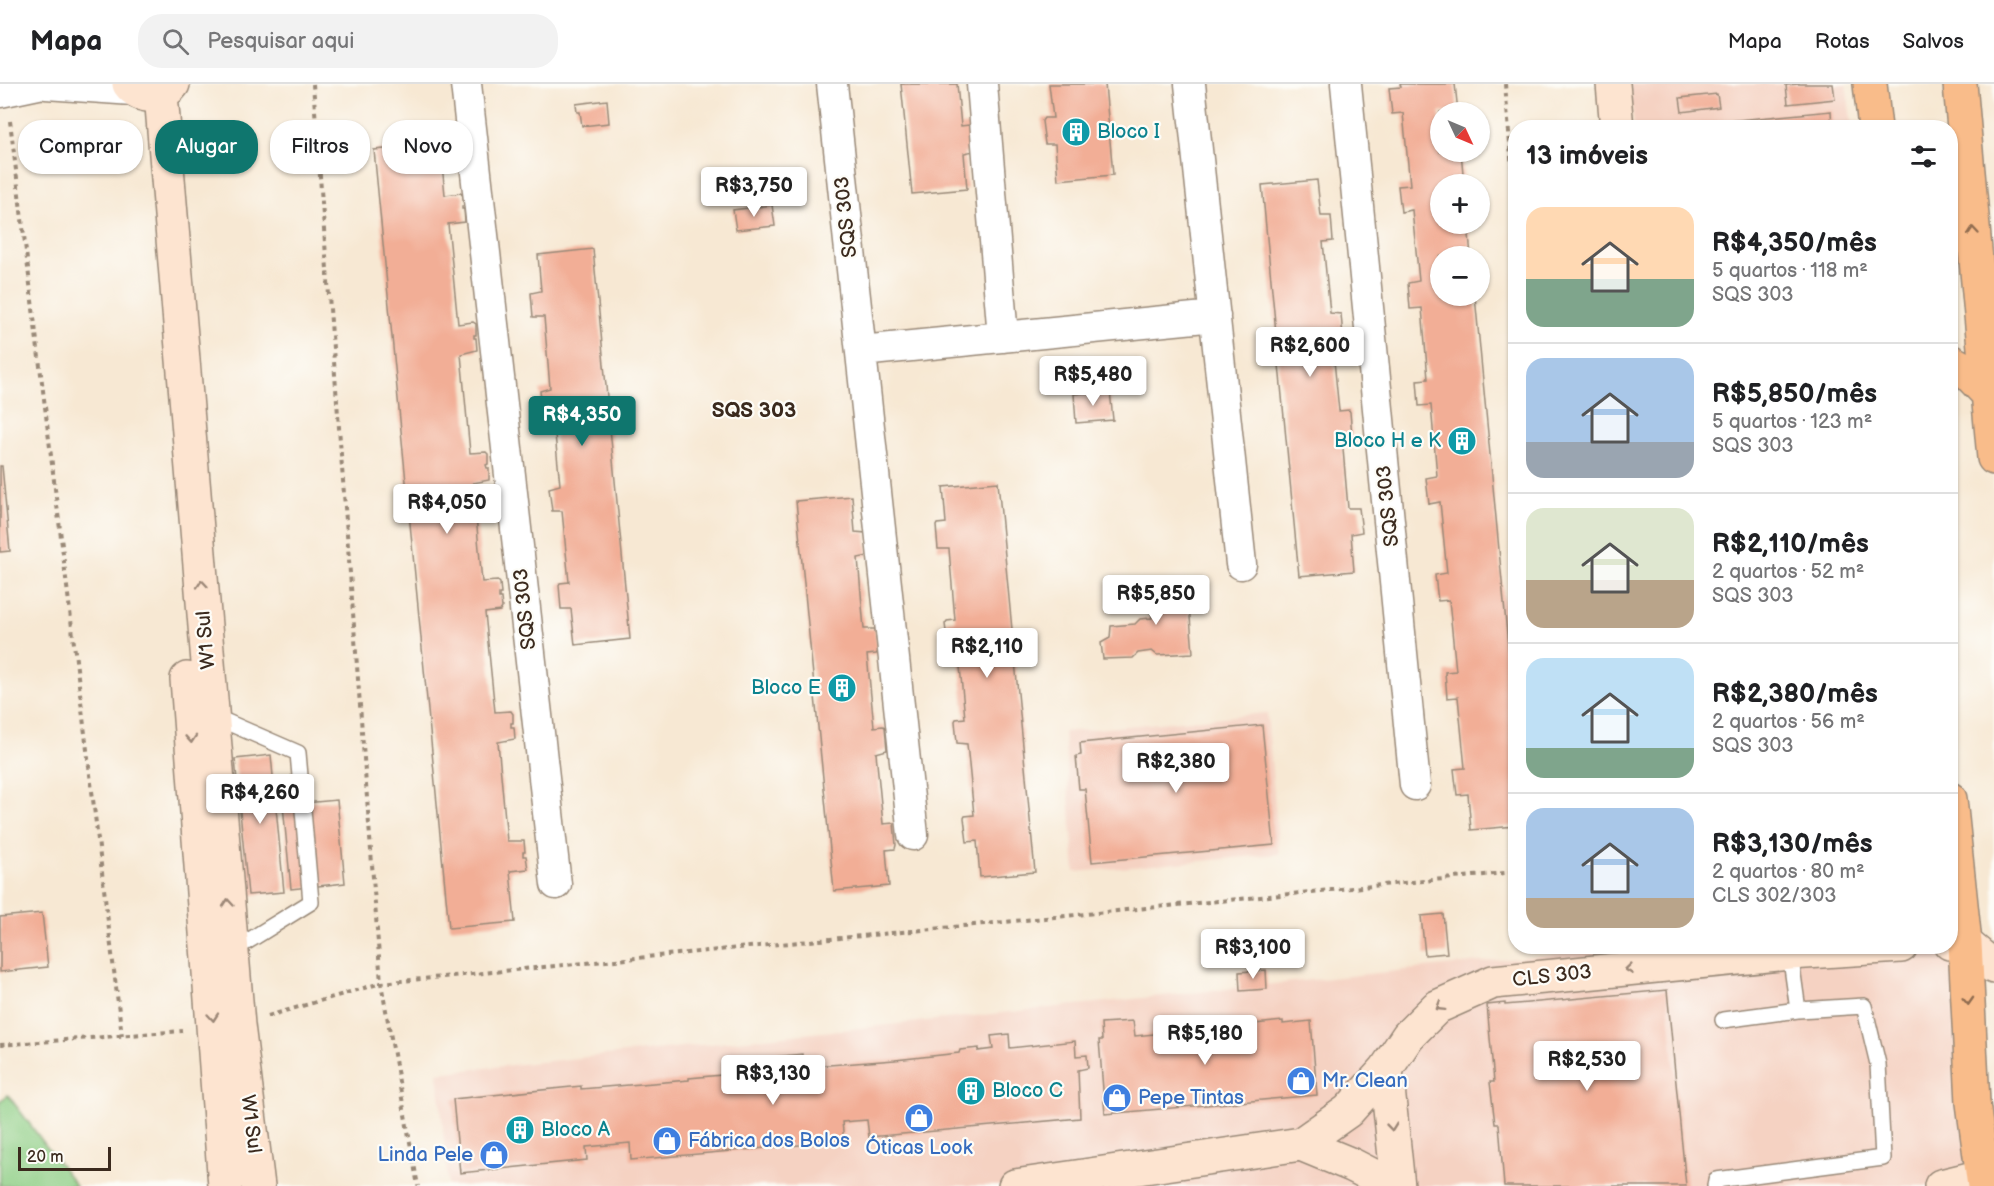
<!DOCTYPE html>
<html lang="pt">
<meta charset="utf-8">
<style>
body{margin:0;font-family:"Balsamiq Sans",sans-serif;background:#f2f2f2;color:#202124;height:100vh;display:flex;flex-direction:column;font-size:22px;white-space:nowrap}
*{box-sizing:border-box;margin:0}
p{font-size:20px;color:#757577}
.icon{flex:none;width:33px;height:33px;fill:none;stroke:currentColor;stroke-width:2;stroke-linecap:round;stroke-linejoin:round}
.map{position:relative;flex:1;overflow:hidden}
.panel{position:absolute;left:1508px;top:36px;width:450px;height:834px;display:flex;flex-direction:column;background:#fff;border-radius:24px;box-shadow:0 2px 4px #0004}
.panel>*{flex:none}
.hud{position:absolute;left:18px;top:36px;width:570px;height:54px;display:flex;gap:12px}
.needle{width:39px;rotate:134deg}
.tools{position:absolute;left:1430px;top:18px;display:grid;gap:12px}
.tools a{display:grid;place-items:center;width:60px;height:60px;border-radius:50%;background:#fff;box-shadow:0 2px 4px #0004;font-size:30px}
.scale{position:absolute;left:18px;bottom:15px;width:93px;box-sizing:border-box;padding-left:6px;border:3px solid #3b2a1e;border-top:0;font-size:16px;line-height:21px;white-space:nowrap;color:#3b2a1e;-webkit-text-stroke:4px #fdfcf7;paint-order:stroke}
.price{position:absolute;translate:-50% -51px;padding:0 14px;border-radius:6px;background:#fff;color:#222;font-size:20px;line-height:39px;filter:drop-shadow(0 2px 3px #0008)}
.price::after{content:'';position:absolute;left:50%;top:36px;width:18px;height:14px;margin-left:-9px;background:inherit;clip-path:polygon(0 0,100% 0,50% 100%)}
.price.active{background:#0f766e;color:#fff}
ul{padding:0;list-style:none}
li{display:flex;align-items:center;gap:18px;height:150px;padding:0 18px}
li+li{border-top:2px solid #e0e0e0}
li span{display:grid;place-items:center;flex:none;width:168px;height:120px;border-radius:18px;color:#555}
li>.icon{margin-inline-start:auto}
span .icon{width:72px;height:72px;fill:#fffc;stroke-width:1}
li b{font-size:26px}
h2{display:flex;justify-content:space-between;align-items:center;height:72px;padding:0 18px;font-size:26px}
.chip{padding:0 21px;border-radius:24px;background:#fff;box-shadow:0 2px 4px #0004;font-size:21px;line-height:54px}
.chip.active{background:#0f766e;color:#fff}
header{display:flex;align-items:center;gap:36px;box-sizing:border-box;height:84px;padding:0 30px;background:#fff;border-bottom:2px solid #e0e0e0}
header strong{font-size:28px}
nav{display:flex;gap:33px;margin-inline-start:auto;font-size:21px}
.search{width:420px;height:54px;background:#f2f2f2;display:flex;align-items:center;gap:15px;box-sizing:border-box;padding:0 21px;border-radius:24px;color:#757577;font-size:22px}
.map>svg:first-child{display:block}
.built{fill:#f5d2c2}
.green{fill:#8dcd84;stroke:#647c51;stroke-width:1.5}
.building{fill:#f2ae96}
.lines{fill:none;stroke-linecap:round;stroke-linejoin:round}
.lane-casing{stroke:#998978;stroke-width:18}
.street-casing{stroke:#998978;stroke-width:33}
.secondary-casing{stroke:#998978;stroke-width:36}
.primary-casing{stroke:#998978;stroke-width:36}
.path{stroke:#998978;stroke-width:4;stroke-dasharray:4.5 4.5;stroke-linecap:butt}
.lane{stroke:#fff;stroke-width:15}
.street{stroke:#fff;stroke-width:30}
.secondary{stroke:#fde4d0;stroke-width:33}
.primary{stroke:#f9bc8a;stroke-width:33}
.oneway{stroke:#906c4f}
.oneway2{stroke:#9c8777}
.labels{text-anchor:middle;dominant-baseline:central;stroke-width:4.5;stroke-linejoin:round;paint-order:stroke}
.culture-label{font-size:20px;fill:#0d838f;stroke:#fdfcf7;text-anchor:start}
.street-label{font-size:20px;fill:#3b2a1e;stroke:#fdfcf7}
.shop-label{font-size:20px;fill:#366cbe;stroke:#fdfcf7;text-anchor:start}
.neighbourhood-label{font-size:21px;font-weight:bold;fill:#3b2a1e;stroke:#fdfcf7}
</style>
<header>
<strong>Mapa</strong>
<div class="search"><svg class="icon" aria-label="search" viewBox="0 0 24 24"><circle cx="10" cy="10" r="6"/><path d="M15 15l6 6"/></svg>Pesquisar aqui</div>
<nav><a>Mapa</a><a>Rotas</a><a>Salvos</a></nav>
</header>
<div class="map">
<svg width="1994" height="1102" viewBox="0 0 1994 1102">
<rect width="100%" height="100%" fill="#fdfcf7"/>
<filter id="ink" filterUnits="userSpaceOnUse"><feTurbulence type="fractalNoise" baseFrequency=".0167" numOctaves="2"/><feDisplacementMap in="SourceGraphic" scale="12" xChannelSelector="R" yChannelSelector="G"/><feConvolveMatrix kernelMatrix="1 2 1 2 8 2 1 2 1" color-interpolation-filters="sRGB"/></filter>
<filter id="wash" filterUnits="userSpaceOnUse"><feTurbulence type="fractalNoise" baseFrequency=".008" numOctaves="4" result="noise"/><feDisplacementMap in="SourceGraphic" scale="24" xChannelSelector="R" yChannelSelector="G"/><feGaussianBlur stdDeviation="1.35" result="paint"/><feColorMatrix in="noise" values="0 0 0 0 0 0 0 0 0 0 0 0 0 0 0 0 0 1.4 0 .05"/><feComposite in="paint" operator="in"/></filter>
<g filter="url(#wash)">
<rect width="100%" height="100%" fill="#f7e8d3"/>
<path class="built" d="M1630,0H1846L1852,43H1634Z
M1267,629L1279,770L1075,788L1064,648Z
M1950,862L1982,1102H448L438,989L1622,863Z"/>
<path class="green" d="M8,1011L76,1102H0V1017Z"/>
<g id="blocks">
<path class="building" d="M901,0H957L961,42L969,41L972,43L974,67L964,69L967,105L912,110Z
M1049,0H1105L1113,91L1058,96L1055,60H1045L1042,37L1044,34H1053Z
M1400,0H1455L1458,28H1440V68H1461L1464,100H1440V140H1468L1471,172H1440V212H1475L1515,635V742L1471,746L1468,710L1457,711L1454,685L1465,684L1458,613L1447,614L1445,588L1456,587L1449,516L1438,517L1435,491L1447,489L1440,418L1429,420L1426,394L1437,392L1431,321L1419,322L1417,296L1428,295L1422,224L1410,225L1408,199L1419,197L1412,126L1401,128L1398,102L1410,101L1403,29L1392,30L1389,4L1401,3Z
M1799,0H1833L1835,15L1788,20L1786,1Z
M1717,10L1719,23L1682,28L1680,14Z
M607,16L609,39L582,42L580,28H577L576,20Z
M1831,27L1832,44H1677V42Z
M440,60L445,111L461,109L463,112L464,122H462V125H464L465,138L448,140L458,240L473,238L476,240V251H474V254H476L477,266L461,270L470,369L486,368L488,370V380L486,381L487,384H489V396L473,399L482,498L498,497L500,499L501,510H499V514H501L502,524L500,527L485,529L495,628L511,627L513,630V639H511V643H514L515,655L498,658L507,757H524L525,768H523V772H526L528,785L510,787L515,838L449,844L374,66Z
M1317,96L1321,132H1331L1333,157L1323,158L1330,229L1341,230L1343,253L1332,256L1339,327L1349,326L1350,328L1352,351L1342,353L1348,424H1359L1362,448L1351,450L1354,487L1299,492L1262,101Z
M772,121L775,142L736,146L733,126Z
M593,165L630,555L575,561L571,525H561L559,501L560,499L569,498L562,427H552L549,404L560,401L553,330L543,331L540,307L550,304L544,233H533L531,209L541,207L538,171Z
M1110,307L1113,336L1076,339L1074,310Z
M0,382H2L10,467L0,468Z
M998,398L1035,788L980,793L977,757L967,758L964,734L965,732L974,731L967,660L957,659L955,637L956,635L965,634L958,562H948L945,540L947,537L955,536L949,465H938L936,442L937,440L946,439L943,403Z
M852,412L855,448L866,449L868,472L858,474L864,545H875L878,568L876,570L867,571L874,643L883,642L885,643L887,666L876,669L883,740L894,739L896,761L895,765L886,766L889,802L834,807L796,417Z
M1187,497L1193,569L1157,571L1152,567L1138,569L1133,574L1103,575L1101,559L1110,554L1111,542L1135,540L1140,535L1152,534L1147,501Z
M1262,641L1274,761L1092,778L1085,705H1079L1076,672L1081,671L1080,659Z
M271,671L284,808L248,811L235,675Z
M337,716L345,799L291,805L283,721Z
M42,829L48,883L0,888V833Z
M1443,830L1447,869L1425,871L1421,832Z
M1266,886L1267,905L1240,907L1239,888Z
M1667,906L1686,1102H1504L1499,1040H1495L1490,998H1494L1487,921L1505,919V921Z
M1133,937L1135,952L1283,937V940L1311,937L1317,1011L1105,1030L1099,956H1102L1101,939Z
M1009,950L1010,964L1075,957L1076,972L1087,971L1088,984L1078,986L1080,1034L869,1053L867,1036L842,1038L844,1057L631,1076L630,1059L586,1063L587,1076L460,1089L453,1015L581,1002V1005L689,996V994L755,988L754,975L802,970L803,983L895,976L959,969L960,966L979,964L978,967L993,965L991,952Z"/>
</g>
</g>
<g filter="url(#ink)">
<use href="#blocks" fill-opacity="0" stroke="#998978" stroke-width="1.5"/>
<g class="lines">
<g class="lane-casing">
<path id="lane" d="M213,632L298,669L311,818L232,867
M1790,869L1798,926
M1715,1102L1716,1096L1883,1074L1878,980L1864,922L1798,926L1723,936"/>
</g>
<g class="street-casing">
<path id="street" d="M46,0L133,6
M466,0L556,800
M832,0L913,751
M982,0L1003,253
M1190,0L1241,480
M1346,0L1415,701
M0,8L38,0
M861,267L1215,232"/>
</g>
<g class="secondary-casing">
<path id="secondary" d="M129,0C140,15 162,15 173,0
M1613,0L1617,44
M161,10L238,941L258,1102
M187,595L225,1102
M1950,859H1965L1994,883
M1386,985L1398,1102
M1301,1060L1352,1081L1393,1102
M1015,1102L1301,1060L1348,1027L1386,985L1408,952L1437,923L1493,898L1790,869L1901,862
M1941,1102L1982,1092L1994,1086"/>
</g>
<g class="primary-casing">
<path id="primary" d="M1870,0L1875,44
M1960,0L1994,374
M1950,277L1963,284L1988,310
M1950,715L1965,859L1973,1019L1984,1102"/>
</g>
<path class="path" d="M313,0L381,899L418,1102
M1505,0L1515,121
M10,37L122,952
M268,932L381,899L1515,788
M0,961L182,947"/>
<use href="#lane" class="lane"/>
<use href="#street" class="street"/>
<use href="#secondary" class="secondary"/>
<use href="#primary" class="primary"/>
</g>
<defs><path id="oneway-chevron" d="M-2-3.5L2.5 0L-2 3.5" fill="none" stroke-width="1.6" stroke-linecap="round" stroke-linejoin="round" transform="scale(1.5)"/></defs>
<g class="oneway">
<use href="#oneway-chevron" transform="translate(1973 147) rotate(-95)"/>
<use href="#oneway-chevron" transform="translate(1968 917) rotate(87)"/>
</g>
<g class="oneway2">
<use href="#oneway-chevron" transform="translate(202 500) rotate(-95)"/>
<use href="#oneway-chevron" transform="translate(191 655) rotate(86)"/>
<use href="#oneway-chevron" transform="translate(228 819) rotate(-95)"/>
<use href="#oneway-chevron" transform="translate(1629 885) rotate(174)"/>
<use href="#oneway-chevron" transform="translate(1440 923) rotate(148)"/>
<use href="#oneway-chevron" transform="translate(213 933) rotate(85)"/>
<use href="#oneway-chevron" transform="translate(1392 1043) rotate(84)"/>
</g>
</g>
<defs>
<g id="building-disc" transform="scale(1.5)"><circle r="9.5" fill="#0f9aa8" stroke="#fdfcf7"/><path d="M-4-6H4V6H1V3H-1V6H-4ZM-2.5-4.3h1.7v1.8h-1.7ZM.8-4.3h1.7v1.8H.8ZM-2.5-1h1.7V.8h-1.7ZM.8-1h1.7V.8H.8Z" fill="#fff"/></g>
<g id="shop-disc" transform="scale(1.5)"><circle r="9.5" fill="#3f7fe0" stroke="#fdfcf7"/><path d="M-5-2.5h2.3a2.7 3.5 0 0 1 5.4 0H5L5.5 6h-11ZM-1.5-2.5h3a1.5 2.3 0 0 0-3 0Z" fill="#fff"/></g>
</defs>
<g fill-rule="evenodd">
<use href="#building-disc" x="1076" y="48"/>
<use href="#building-disc" x="1462" y="357"/>
<use href="#building-disc" x="842" y="604"/>
<use href="#shop-disc" x="1301" y="997"/>
<use href="#building-disc" x="971" y="1007"/>
<use href="#shop-disc" x="1117" y="1014"/>
<use href="#shop-disc" x="919" y="1034"/>
<use href="#building-disc" x="520" y="1046"/>
<use href="#shop-disc" x="667" y="1057"/>
<use href="#shop-disc" x="494" y="1071"/>
</g>
<g class="labels">
<g class="culture-label">
<text x="1097" y="48">Bloco I</text>
<text x="1441" y="357" text-anchor="end">Bloco H e K</text>
<text x="821" y="604" text-anchor="end">Bloco E</text>
<text x="992" y="1007">Bloco C</text>
<text x="541" y="1046">Bloco A</text>
</g>
<g class="street-label">
<text transform="translate(846 133) rotate(-96)">SQS 303</text>
<text transform="translate(1388 422) rotate(-96)">SQS 303</text>
<text transform="translate(525 525) rotate(-96)">SQS 303</text>
<text transform="translate(206 556) rotate(-95)">W1 Sul</text>
<text transform="translate(1552 892) rotate(-6)">CLS 303</text>
<text transform="translate(251 1040) rotate(83)">W1 Sul</text>
</g>
<g class="shop-label">
<text x="1322" y="997">Mr. Clean</text>
<text x="1138" y="1014">Pepe Tintas</text>
<text x="688" y="1057">Fábrica dos Bolos</text>
<text x="919" y="1064" text-anchor="middle">Óticas Look</text>
<text x="473" y="1071" text-anchor="end">Linda Pele</text>
</g>
<g class="neighbourhood-label">
<text x="754" y="326">SQS 303</text>
</g>
</g>
</svg>
<div class="tools">
<a><svg class="needle" viewBox="-14 -14 28 28"><path d="M0-13l5 13h-10z" fill="#e53935"/><path d="M0 13l5-13h-10z" fill="#757577"/></svg></a>
<a>+</a>
<a>−</a>
</div>
<div class="scale">20 m</div>
<b class="price" style="left:754px;top:134px">R$3,750</b>
<b class="price" style="left:1310px;top:294px">R$2,600</b>
<b class="price" style="left:1093px;top:323px">R$5,480</b>
<b class="price active" style="left:582px;top:363px">R$4,350</b>
<b class="price" style="left:447px;top:451px">R$4,050</b>
<b class="price" style="left:1156px;top:542px">R$5,850</b>
<b class="price" style="left:987px;top:595px">R$2,110</b>
<b class="price" style="left:1176px;top:710px">R$2,380</b>
<b class="price" style="left:260px;top:741px">R$4,260</b>
<b class="price" style="left:1253px;top:896px">R$3,100</b>
<b class="price" style="left:1205px;top:982px">R$5,180</b>
<b class="price" style="left:1587px;top:1008px">R$2,530</b>
<b class="price" style="left:773px;top:1022px">R$3,130</b>
<div class="hud">
<a class="chip">Comprar</a>
<a class="chip active">Alugar</a>
<a class="chip">Filtros</a>
<a class="chip">Novo</a>
</div>
<section class="panel">
<h2>13 imóveis<svg class="icon" aria-label="filters" viewBox="0 0 24 24"><path d="M4 7h16M4 17h16"/><circle cx="9" cy="7" r="2"/><circle cx="15" cy="17" r="2"/></svg></h2>
<ul>
<li><span style="background:linear-gradient(#ffd9b3 60%,#7fa58c 0)"><svg class="icon" aria-label="home" viewBox="0 0 24 24"><path d="M3 11l9-7 9 7M6 9v11h12V9"/></svg></span><div><b>R$4,350/mês</b><p>5 quartos · 118 m²</p><p>SQS 303</p></div></li>
<li><span style="background:linear-gradient(#a9c7e8 70%,#9aa5b1 0)"><svg class="icon" aria-label="home" viewBox="0 0 24 24"><path d="M3 11l9-7 9 7M6 9v11h12V9"/></svg></span><div><b>R$5,850/mês</b><p>5 quartos · 123 m²</p><p>SQS 303</p></div></li>
<li><span style="background:linear-gradient(#dfe7d0 60%,#b9a48a 0)"><svg class="icon" aria-label="home" viewBox="0 0 24 24"><path d="M3 11l9-7 9 7M6 9v11h12V9"/></svg></span><div><b>R$2,110/mês</b><p>2 quartos · 52 m²</p><p>SQS 303</p></div></li>
<li><span style="background:linear-gradient(#bfe0f5 75%,#7fa58c 0)"><svg class="icon" aria-label="home" viewBox="0 0 24 24"><path d="M3 11l9-7 9 7M6 9v11h12V9"/></svg></span><div><b>R$2,380/mês</b><p>2 quartos · 56 m²</p><p>SQS 303</p></div></li>
<li><span style="background:linear-gradient(#a9c7e8 75%,#b9a48a 0)"><svg class="icon" aria-label="home" viewBox="0 0 24 24"><path d="M3 11l9-7 9 7M6 9v11h12V9"/></svg></span><div><b>R$3,130/mês</b><p>2 quartos · 80 m²</p><p>CLS 302/303</p></div></li>
</ul>
</section>
</div>
